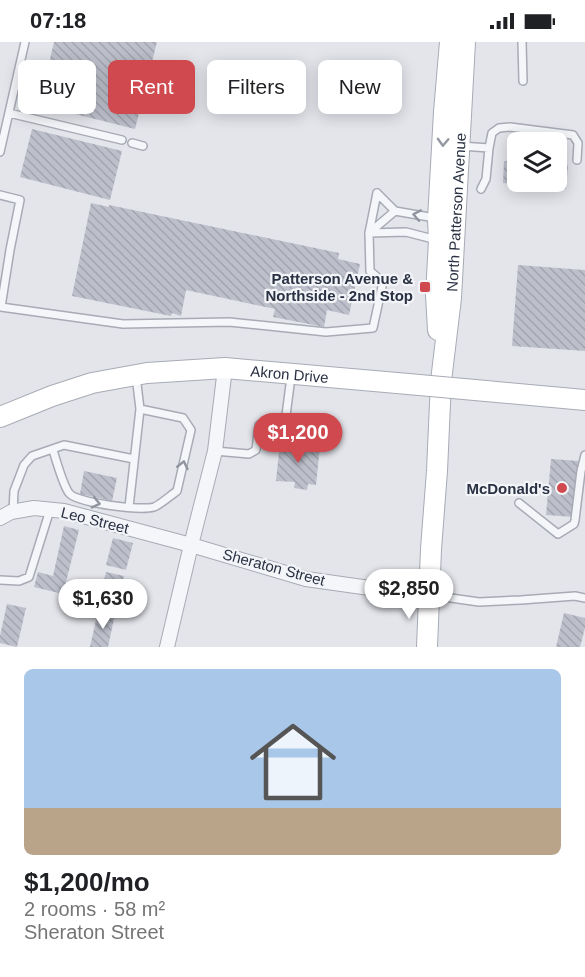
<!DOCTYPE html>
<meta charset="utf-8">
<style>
body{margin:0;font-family:Helvetica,sans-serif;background:#f6f6f6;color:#202124;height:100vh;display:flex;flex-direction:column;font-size:22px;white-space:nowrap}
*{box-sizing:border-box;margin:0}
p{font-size:20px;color:#757577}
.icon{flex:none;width:33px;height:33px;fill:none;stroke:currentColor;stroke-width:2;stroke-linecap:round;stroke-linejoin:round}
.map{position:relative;height:605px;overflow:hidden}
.drawer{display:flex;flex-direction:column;background:#fff;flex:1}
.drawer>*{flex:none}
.top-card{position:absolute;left:18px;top:18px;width:549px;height:54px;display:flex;gap:12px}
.tools{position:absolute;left:507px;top:90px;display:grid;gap:12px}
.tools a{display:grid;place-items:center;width:60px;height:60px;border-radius:9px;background:#fff;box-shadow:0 3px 15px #0003;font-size:30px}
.price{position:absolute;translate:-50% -51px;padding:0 14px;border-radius:21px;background:#fff;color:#222;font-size:20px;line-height:39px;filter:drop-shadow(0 2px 3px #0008)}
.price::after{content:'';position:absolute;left:50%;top:36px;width:18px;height:14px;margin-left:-9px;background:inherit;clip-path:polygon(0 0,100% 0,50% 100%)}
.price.on{background:#cf494e;color:#fff}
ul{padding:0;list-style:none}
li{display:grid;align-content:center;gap:12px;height:318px;padding:0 24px}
li span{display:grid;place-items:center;height:186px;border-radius:9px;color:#555}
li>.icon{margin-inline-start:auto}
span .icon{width:108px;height:108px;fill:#fffc;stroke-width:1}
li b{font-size:26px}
.pill{padding:0 21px;border-radius:9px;background:#fff;box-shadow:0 3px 15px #0003;font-size:21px;line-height:54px}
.pill.on{background:#cf494e;color:#fff}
.status{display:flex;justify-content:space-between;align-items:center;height:42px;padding:0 30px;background:#fff;direction:ltr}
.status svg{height:16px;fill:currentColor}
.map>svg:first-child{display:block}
.building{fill:url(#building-back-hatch)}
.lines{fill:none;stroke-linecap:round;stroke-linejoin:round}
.service-casing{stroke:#a8abb5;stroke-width:10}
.minor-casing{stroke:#a8abb5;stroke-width:16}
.secondary-casing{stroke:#a8abb5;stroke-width:22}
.service{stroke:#f5f6f9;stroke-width:7}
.minor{stroke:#f5f6f9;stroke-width:14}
.secondary{stroke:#fff;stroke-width:20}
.secondary-bridge-casing{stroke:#a8abb5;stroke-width:22;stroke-linecap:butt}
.secondary-bridge{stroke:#fff;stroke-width:20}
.oneway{stroke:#9498a1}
.oneway2{stroke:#90949e}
.poi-dot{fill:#cf494e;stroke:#f2f4f8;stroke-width:2}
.labels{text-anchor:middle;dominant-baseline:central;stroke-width:4.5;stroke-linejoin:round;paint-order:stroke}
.street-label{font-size:15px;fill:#2a3143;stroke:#f2f4f8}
.poi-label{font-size:15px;font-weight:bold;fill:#2a3143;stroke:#f2f4f8;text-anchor:end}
</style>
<div class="status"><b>07:18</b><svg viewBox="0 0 49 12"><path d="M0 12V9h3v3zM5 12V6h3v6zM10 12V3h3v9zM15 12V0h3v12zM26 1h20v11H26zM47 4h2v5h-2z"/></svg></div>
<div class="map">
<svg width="585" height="605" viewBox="0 0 585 605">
<defs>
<pattern id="building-back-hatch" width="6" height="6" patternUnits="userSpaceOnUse" patternTransform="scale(1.5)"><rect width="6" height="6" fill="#bdc0cb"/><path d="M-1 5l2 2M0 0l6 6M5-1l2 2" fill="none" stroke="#a3a5b0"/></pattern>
</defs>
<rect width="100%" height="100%" fill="#e3e5eb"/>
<path class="building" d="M54,0H157L135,87L39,63Z
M32,87L122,109L110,158L20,135Z
M523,94L554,96L553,100H522Z
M504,119L518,120V140H556V122L568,123L566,147L503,141Z
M91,161L109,165V163L339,211L338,217L360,222L349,273L327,268L324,285L273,275L275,267L186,248L181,274L172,271L171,274L72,254Z
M518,223L585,228V309L512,304Z
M280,400L320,404L316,443L308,442L307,448L294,446L295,440L276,439Z
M551,417L579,419L574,475L546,473Z
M84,429L117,436L112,459L80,452Z
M64,484L79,488L63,552L34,545L38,530L53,534Z
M113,496L133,501L126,528L106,523Z
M106,530L124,534L118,562L104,559L106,552L101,551Z
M7,562L26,566L17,605L0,601V594Z
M98,569L115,572L108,605H90Z
M564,571L585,576V586L580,605H556Z"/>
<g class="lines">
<g class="service-casing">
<path id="service" d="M522,0L523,39
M9,71L122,98
M132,101L143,104
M461,104L489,106L492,91L499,86L510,85L573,93L578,101L577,118
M0,110L25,0
M481,147L486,137L489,106
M377,151L395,169L435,176
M0,153L20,158L10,208L1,265L123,282L229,280L326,290L373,286L383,240L370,229L369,191L377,151
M369,191L406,190L437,198
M369,191L395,169
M53,408C56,418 63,443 69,451C76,461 141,469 154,465C160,463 171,453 177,449L191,388L183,376L140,367
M215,409L249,412L256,408L259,383L264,380L285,381L291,335
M519,461L558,492L574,482L575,478L581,429L585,413
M129,465L140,367L136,334
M13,470L14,449L24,423L32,414L64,403L134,417
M0,538L19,539L29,535L50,468
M430,553L479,560L521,558L575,554L585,556"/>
</g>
<g class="minor-casing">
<path id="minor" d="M0,476L11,470L34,466L64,469L191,503L306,537L405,551L428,553
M167,605L191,503L215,409L225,326"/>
</g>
<g class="secondary-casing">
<g id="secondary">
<path d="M438,288L436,253L439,198L438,177L444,70L450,0"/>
<path d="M486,349L585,358"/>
<path id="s1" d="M0,375L52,354L92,341L147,331L225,326L397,341"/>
<path id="s2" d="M427,605L431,507L437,429L441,339L451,256L465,0"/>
</g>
</g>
<use href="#service" class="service"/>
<use href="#minor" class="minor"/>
<use href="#secondary" class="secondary"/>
<g class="secondary-bridge-casing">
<path id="secondary-bridge" d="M397,341L486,349"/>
</g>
<use href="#secondary-bridge" class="secondary-bridge"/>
</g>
<defs><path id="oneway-chevron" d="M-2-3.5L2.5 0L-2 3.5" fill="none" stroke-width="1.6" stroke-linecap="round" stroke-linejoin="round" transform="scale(1.5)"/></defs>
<use class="oneway" href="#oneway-chevron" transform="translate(443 100) rotate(92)"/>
<g class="oneway2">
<use href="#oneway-chevron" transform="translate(417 173) rotate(-169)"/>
<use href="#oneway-chevron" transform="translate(183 423) rotate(-77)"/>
<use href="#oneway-chevron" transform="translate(96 461) rotate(13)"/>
</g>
<g class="poi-dot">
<rect x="419" y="239" width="12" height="12" rx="3"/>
<circle cx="562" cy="446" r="6"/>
</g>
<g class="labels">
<g class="street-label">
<text stroke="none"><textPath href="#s2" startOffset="436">North Patterson Avenue</textPath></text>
<text stroke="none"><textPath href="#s1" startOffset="297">Akron Drive</textPath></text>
<text transform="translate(95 478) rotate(14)">Leo Street</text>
<text transform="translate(274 525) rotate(15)">Sheraton Street</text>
</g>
<g class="poi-label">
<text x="413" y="236">Patterson Avenue &amp;<tspan x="413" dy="17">Northside - 2nd Stop</tspan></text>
<text x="550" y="446">McDonald's</text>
</g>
</g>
</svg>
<div class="tools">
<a><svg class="icon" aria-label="layers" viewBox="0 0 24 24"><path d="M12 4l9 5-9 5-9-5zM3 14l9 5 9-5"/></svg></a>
</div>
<b class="price on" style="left:298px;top:422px">$1,200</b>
<b class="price" style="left:409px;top:578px">$2,850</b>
<b class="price" style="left:103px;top:588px">$1,630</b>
<div class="top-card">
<a class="pill">Buy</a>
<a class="pill on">Rent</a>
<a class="pill">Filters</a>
<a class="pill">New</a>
</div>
</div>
<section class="drawer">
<ul>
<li><span style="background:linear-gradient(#a9c7e8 75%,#b9a48a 0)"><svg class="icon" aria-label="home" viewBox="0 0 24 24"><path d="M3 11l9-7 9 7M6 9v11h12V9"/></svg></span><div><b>$1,200/mo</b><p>2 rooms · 58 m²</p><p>Sheraton Street</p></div></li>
</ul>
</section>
